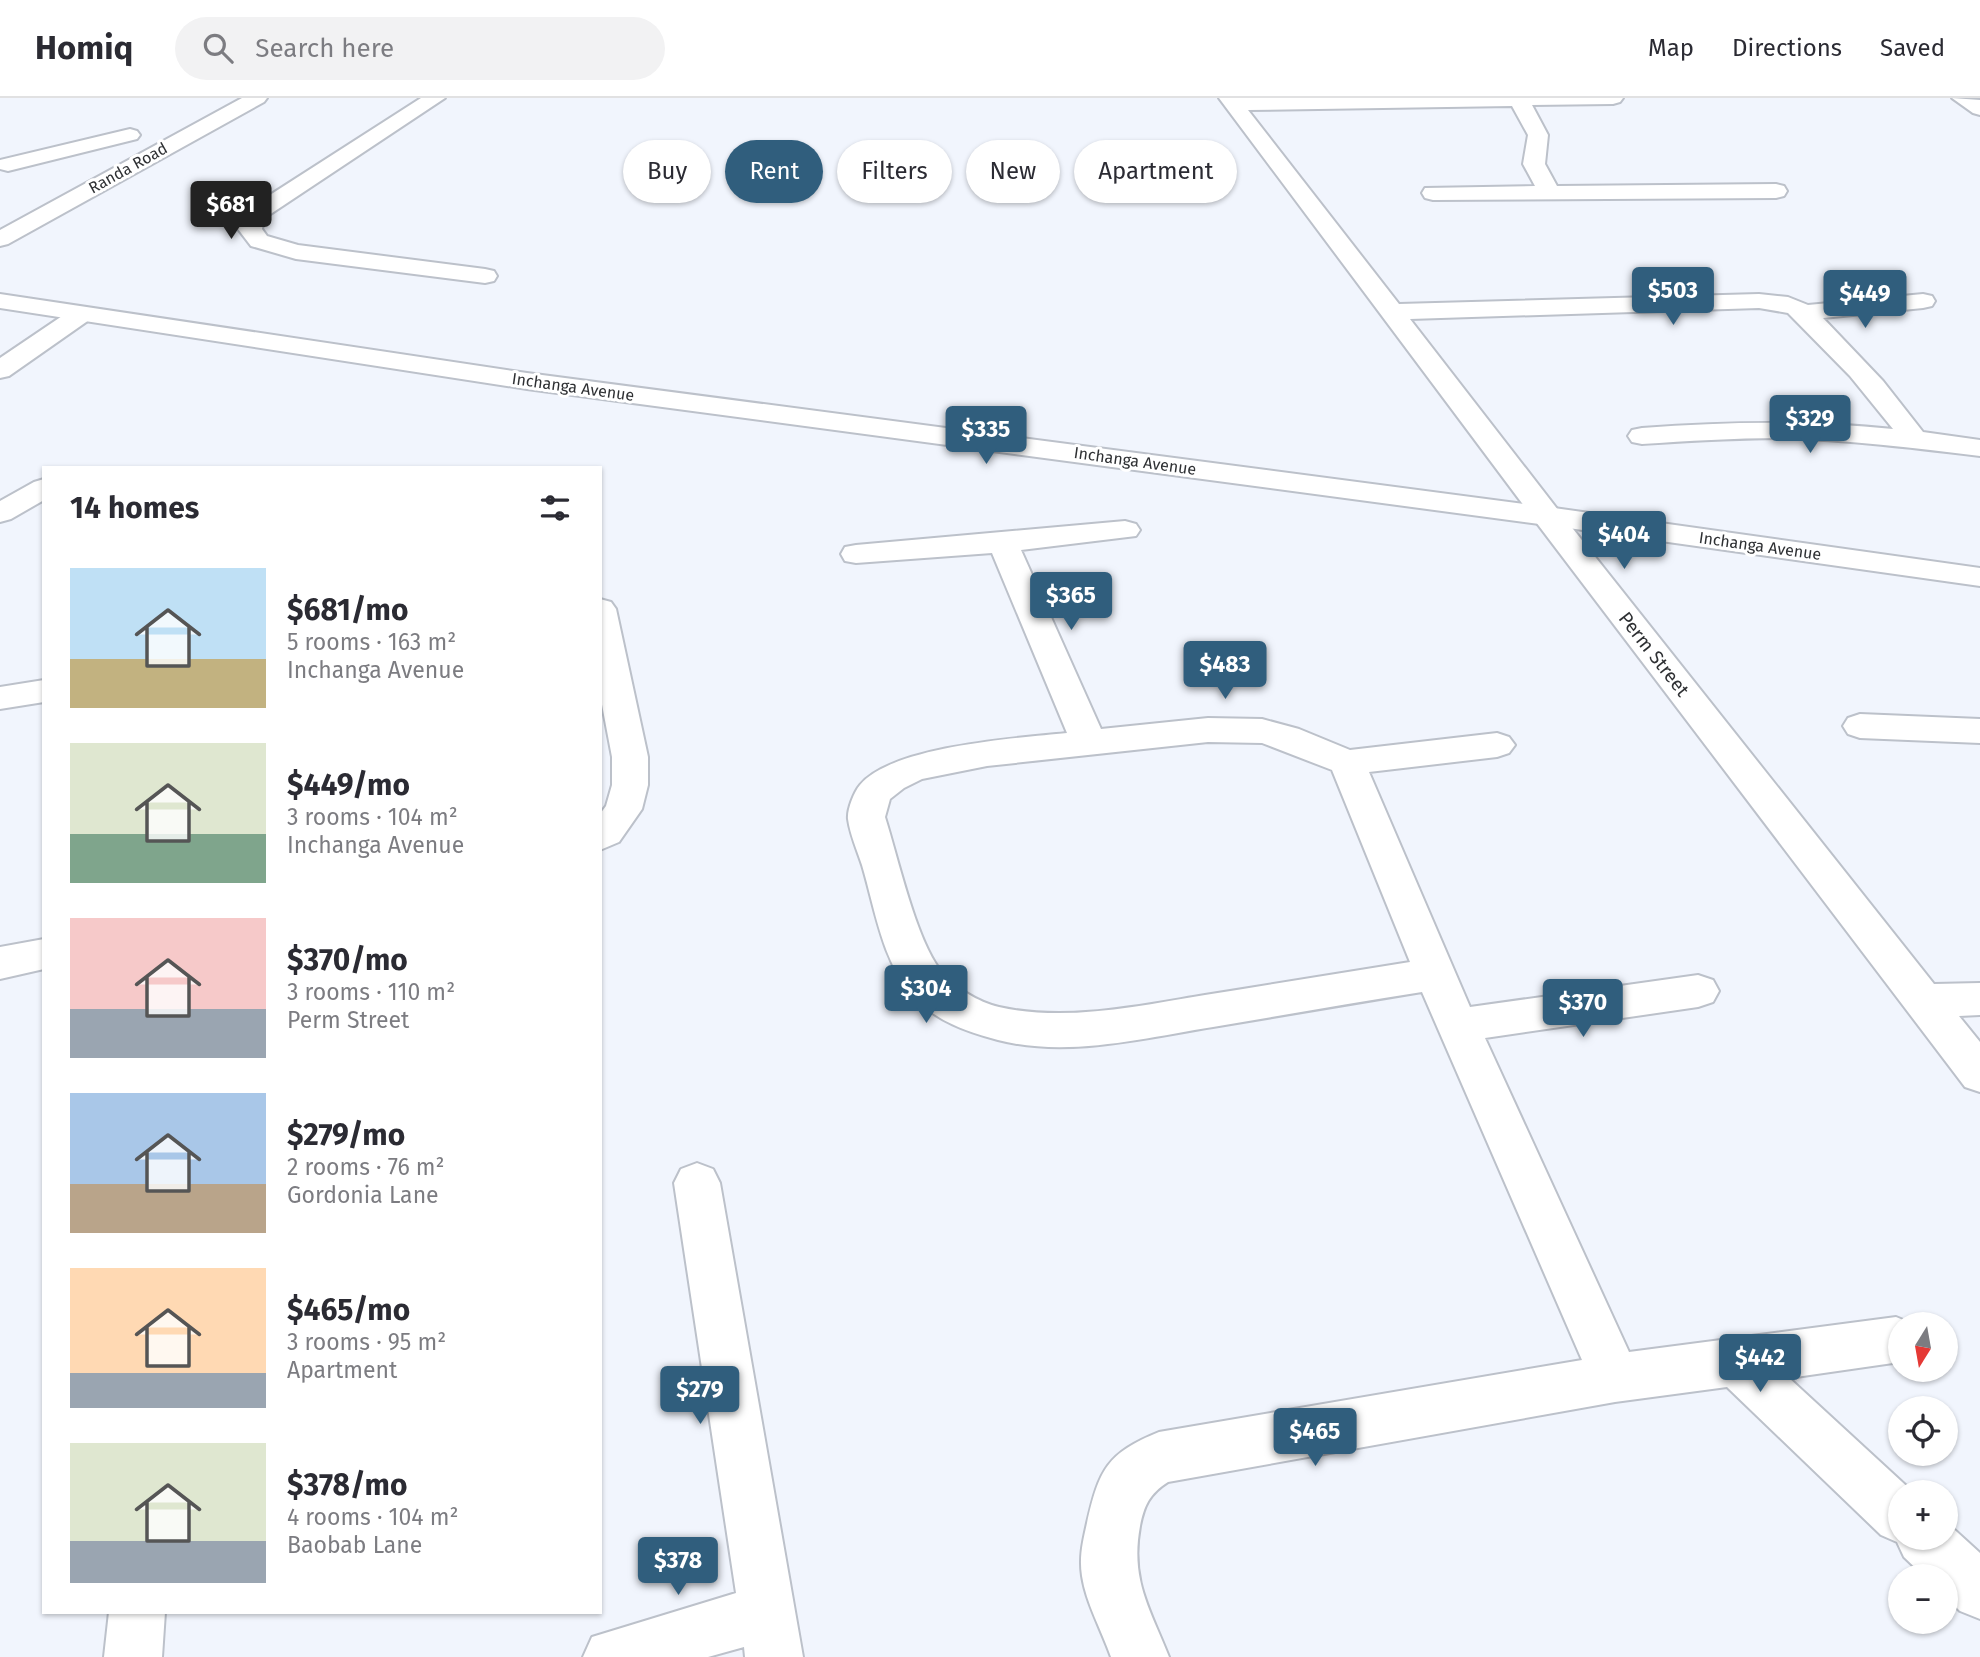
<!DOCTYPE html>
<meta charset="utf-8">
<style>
body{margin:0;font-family:"Fira Sans",sans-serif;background:#f2f2f3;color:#2b2b33;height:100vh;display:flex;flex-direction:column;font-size:26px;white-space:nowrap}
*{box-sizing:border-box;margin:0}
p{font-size:23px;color:#7c7c81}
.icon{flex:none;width:38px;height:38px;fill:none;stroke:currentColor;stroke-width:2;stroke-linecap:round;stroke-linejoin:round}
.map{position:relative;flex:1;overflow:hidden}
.details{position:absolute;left:42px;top:368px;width:560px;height:1148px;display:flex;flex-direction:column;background:#fff;border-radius:0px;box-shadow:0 2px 5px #0004}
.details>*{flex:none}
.hud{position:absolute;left:623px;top:42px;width:665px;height:63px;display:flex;gap:14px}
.needle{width:46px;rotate:191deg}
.buttons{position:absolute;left:1888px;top:1214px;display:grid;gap:14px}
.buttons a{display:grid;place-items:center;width:70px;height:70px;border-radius:50%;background:#fff;box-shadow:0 2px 5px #0004;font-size:35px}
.price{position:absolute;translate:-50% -60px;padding:0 16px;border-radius:7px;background:#305e7d;color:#fff;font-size:23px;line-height:46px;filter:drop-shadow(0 2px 4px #0008)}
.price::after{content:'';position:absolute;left:50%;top:42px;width:21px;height:16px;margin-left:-10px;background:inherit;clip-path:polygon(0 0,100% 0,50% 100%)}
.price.on{background:#222;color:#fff}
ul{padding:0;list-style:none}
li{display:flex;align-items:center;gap:21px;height:175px;padding:0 28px}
li span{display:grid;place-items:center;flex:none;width:196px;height:140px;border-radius:0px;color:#555}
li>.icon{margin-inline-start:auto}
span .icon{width:84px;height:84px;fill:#fffc;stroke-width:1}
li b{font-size:30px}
h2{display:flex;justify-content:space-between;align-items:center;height:84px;padding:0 28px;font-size:30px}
.chip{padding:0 24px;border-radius:32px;background:#fff;box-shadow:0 2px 5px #0004;font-size:24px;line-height:63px}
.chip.on{background:#305e7d;color:#fff}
header{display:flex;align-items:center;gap:42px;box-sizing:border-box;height:98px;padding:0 35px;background:#fff;border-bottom:2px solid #e1e1e2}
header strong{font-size:33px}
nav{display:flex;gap:38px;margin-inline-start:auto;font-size:24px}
.search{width:490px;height:63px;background:#f2f2f3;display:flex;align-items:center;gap:18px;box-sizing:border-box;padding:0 24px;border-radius:38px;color:#7c7c81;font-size:26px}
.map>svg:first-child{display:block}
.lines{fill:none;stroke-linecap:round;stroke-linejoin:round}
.minor-casing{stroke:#bcc1ca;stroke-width:4}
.tertiary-casing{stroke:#bcc1ca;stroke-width:4}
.minor{fill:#fff;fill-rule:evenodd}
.tertiary{fill:#fff;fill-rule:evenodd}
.labels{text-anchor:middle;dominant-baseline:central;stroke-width:6;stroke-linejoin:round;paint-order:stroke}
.far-street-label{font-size:16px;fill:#2e3033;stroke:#fff}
.street-label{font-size:19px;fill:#2e3033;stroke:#fff}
</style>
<header>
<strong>Homiq</strong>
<div class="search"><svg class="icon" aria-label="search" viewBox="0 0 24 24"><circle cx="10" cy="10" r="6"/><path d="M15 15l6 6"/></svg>Search here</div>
<nav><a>Map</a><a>Directions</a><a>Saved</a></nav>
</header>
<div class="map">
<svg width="1980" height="1559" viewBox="0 0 1980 1559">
<rect width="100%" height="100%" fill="#f1f5fd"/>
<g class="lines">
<g class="minor-casing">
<path id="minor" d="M242,0H267L264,4L8,146L0,148V132Z
M421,0H445L272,115L264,121L262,131L267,138L298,147L485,171L494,173L497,178L494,183L485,185L296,161L251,148L238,131L245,113Z
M1219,0H1623L1620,4L1613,6L1532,7L1548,37L1545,66L1557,88L1776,86L1784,88L1787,93L1784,98L1776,100L1433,102L1425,100L1422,95L1425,90L1535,88L1523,66L1528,37L1512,8L1248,12L1399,206L1759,196L1788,199L1808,207L1923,196L1932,198L1935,203L1932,208L1923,210L1823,220L1883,283L1923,334L1980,342V358C1914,350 1848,342 1782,340C1735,340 1689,343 1642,346L1632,344L1628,338L1632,332L1642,330C1726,324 1809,322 1893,331L1850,278L1788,215L1759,210L1410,221L1558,412L1934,886L1980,885V917L1959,918L1980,944V994L1965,989L1536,424Z
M1952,0L1980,2V17L1973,15Z
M130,31L137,33L140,37L137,41L8,73L0,71V62Z
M80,209L89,212L93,217L89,222L9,278L0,280V260L71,212Z
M44,381V402L11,421L0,424V403L34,384Z
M1125,423L1136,426L1140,432L1136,438L1021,452L1101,631L1208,620L1262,621L1299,631L1350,652L1497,635L1509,639L1515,647L1509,655L1497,659L1369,674L1470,909L1698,877L1713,882L1719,893L1713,904L1698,909L1485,940L1629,1254L1896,1219L1913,1226L1900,1227V1264L1789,1280L1914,1395H1900V1440H1946V1424L1980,1455V1521L1960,1513L1946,1499V1479H1925L1904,1459L1897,1444L1881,1437L1727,1289L1615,1304L1168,1384C1149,1396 1144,1408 1140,1428C1130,1482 1150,1511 1169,1559H1111C1102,1533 1086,1505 1082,1478C1079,1459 1083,1443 1087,1425C1099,1372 1107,1355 1159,1334L1582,1262L1422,894C1353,905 1283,917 1213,929C1144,940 1067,960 998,942C967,934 936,923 914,899C882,864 875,810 862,767C857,752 850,736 848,721C847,712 854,694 860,687C892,648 1018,640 1067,635L992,455L856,465L845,463L841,456L845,449L856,447ZM1208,644L1262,645L1332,672L1410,864C1342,875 1273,886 1205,897C1138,908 1066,924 999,909C978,904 955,890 941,873C916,842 898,760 885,719L890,701L904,690L922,681L987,668Z
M600,501L611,504L616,511L648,659V687L642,711L619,744L600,752V716L606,708L612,687V659L600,596Z
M44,582V604L0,611V589Z
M1860,616L1980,621V645L1860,640L1848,636L1843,628L1848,620Z
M44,841V871L0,881V849Z
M697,1065L713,1071L720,1085L803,1559H745L744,1549L708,1559H583L592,1539L736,1495L674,1085L681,1071Z
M109,1514H165L162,1559H104Z"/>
</g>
<g class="tertiary-casing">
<path id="tertiary" d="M0,196L527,275L1547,409L1980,470V488L1547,427L527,291L0,210Z"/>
</g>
<use href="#minor" class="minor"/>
<use href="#tertiary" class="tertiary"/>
</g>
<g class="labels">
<g class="far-street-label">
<text transform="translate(128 70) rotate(-29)">Randa Road</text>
<text transform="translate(573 289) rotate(8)">Inchanga Avenue</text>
<text transform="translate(1135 363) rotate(8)">Inchanga Avenue</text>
<text transform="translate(1760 448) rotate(8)">Inchanga Avenue</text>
</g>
<g class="street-label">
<text transform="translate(1654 556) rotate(52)">Perm Street</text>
</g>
</g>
</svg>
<div class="buttons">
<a><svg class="needle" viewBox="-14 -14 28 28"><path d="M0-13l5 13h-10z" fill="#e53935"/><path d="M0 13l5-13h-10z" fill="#7c7c81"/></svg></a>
<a><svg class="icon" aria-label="locate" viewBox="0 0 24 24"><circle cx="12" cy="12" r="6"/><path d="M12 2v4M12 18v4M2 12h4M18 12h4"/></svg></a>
<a>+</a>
<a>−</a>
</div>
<b class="price on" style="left:231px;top:143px">$681</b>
<b class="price" style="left:1673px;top:229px">$503</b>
<b class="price" style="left:1865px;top:232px">$449</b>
<b class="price" style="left:1810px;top:357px">$329</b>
<b class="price" style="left:986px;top:368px">$335</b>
<b class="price" style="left:1624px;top:473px">$404</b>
<b class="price" style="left:1071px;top:534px">$365</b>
<b class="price" style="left:1225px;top:603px">$483</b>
<b class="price" style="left:926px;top:927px">$304</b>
<b class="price" style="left:1583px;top:941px">$370</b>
<b class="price" style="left:1760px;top:1296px">$442</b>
<b class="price" style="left:700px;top:1328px">$279</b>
<b class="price" style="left:1315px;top:1370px">$465</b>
<b class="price" style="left:678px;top:1499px">$378</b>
<div class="hud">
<a class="chip">Buy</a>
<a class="chip on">Rent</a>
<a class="chip">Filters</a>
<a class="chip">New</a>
<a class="chip">Apartment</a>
</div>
<section class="details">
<h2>14 homes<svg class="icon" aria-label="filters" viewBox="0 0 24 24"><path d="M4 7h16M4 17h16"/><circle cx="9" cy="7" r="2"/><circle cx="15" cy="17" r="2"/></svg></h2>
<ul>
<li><span style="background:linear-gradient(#bfe0f5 65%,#c2b280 0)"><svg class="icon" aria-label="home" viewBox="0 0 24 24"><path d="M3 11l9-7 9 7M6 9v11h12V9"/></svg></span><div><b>$681/mo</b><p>5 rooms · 163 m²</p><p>Inchanga Avenue</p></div></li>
<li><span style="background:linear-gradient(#dfe7d0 65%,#7fa58c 0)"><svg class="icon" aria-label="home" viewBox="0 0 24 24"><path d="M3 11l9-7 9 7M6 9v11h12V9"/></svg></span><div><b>$449/mo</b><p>3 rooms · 104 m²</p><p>Inchanga Avenue</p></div></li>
<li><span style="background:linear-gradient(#f6c9c9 65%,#9aa5b1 0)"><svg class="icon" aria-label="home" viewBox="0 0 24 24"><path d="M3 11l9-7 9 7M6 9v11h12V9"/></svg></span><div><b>$370/mo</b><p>3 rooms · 110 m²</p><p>Perm Street</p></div></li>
<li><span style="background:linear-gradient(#a9c7e8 65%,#b9a48a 0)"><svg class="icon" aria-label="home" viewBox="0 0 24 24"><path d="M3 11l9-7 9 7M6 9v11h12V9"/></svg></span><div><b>$279/mo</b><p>2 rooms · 76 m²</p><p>Gordonia Lane</p></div></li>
<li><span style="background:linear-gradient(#ffd9b3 75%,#9aa5b1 0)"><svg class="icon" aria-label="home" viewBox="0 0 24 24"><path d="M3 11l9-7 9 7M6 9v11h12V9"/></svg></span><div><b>$465/mo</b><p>3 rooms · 95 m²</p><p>Apartment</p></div></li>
<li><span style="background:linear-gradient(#dfe7d0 70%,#9aa5b1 0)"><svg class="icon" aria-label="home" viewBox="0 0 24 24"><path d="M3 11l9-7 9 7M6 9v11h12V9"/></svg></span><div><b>$378/mo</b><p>4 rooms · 104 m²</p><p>Baobab Lane</p></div></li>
</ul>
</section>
</div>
